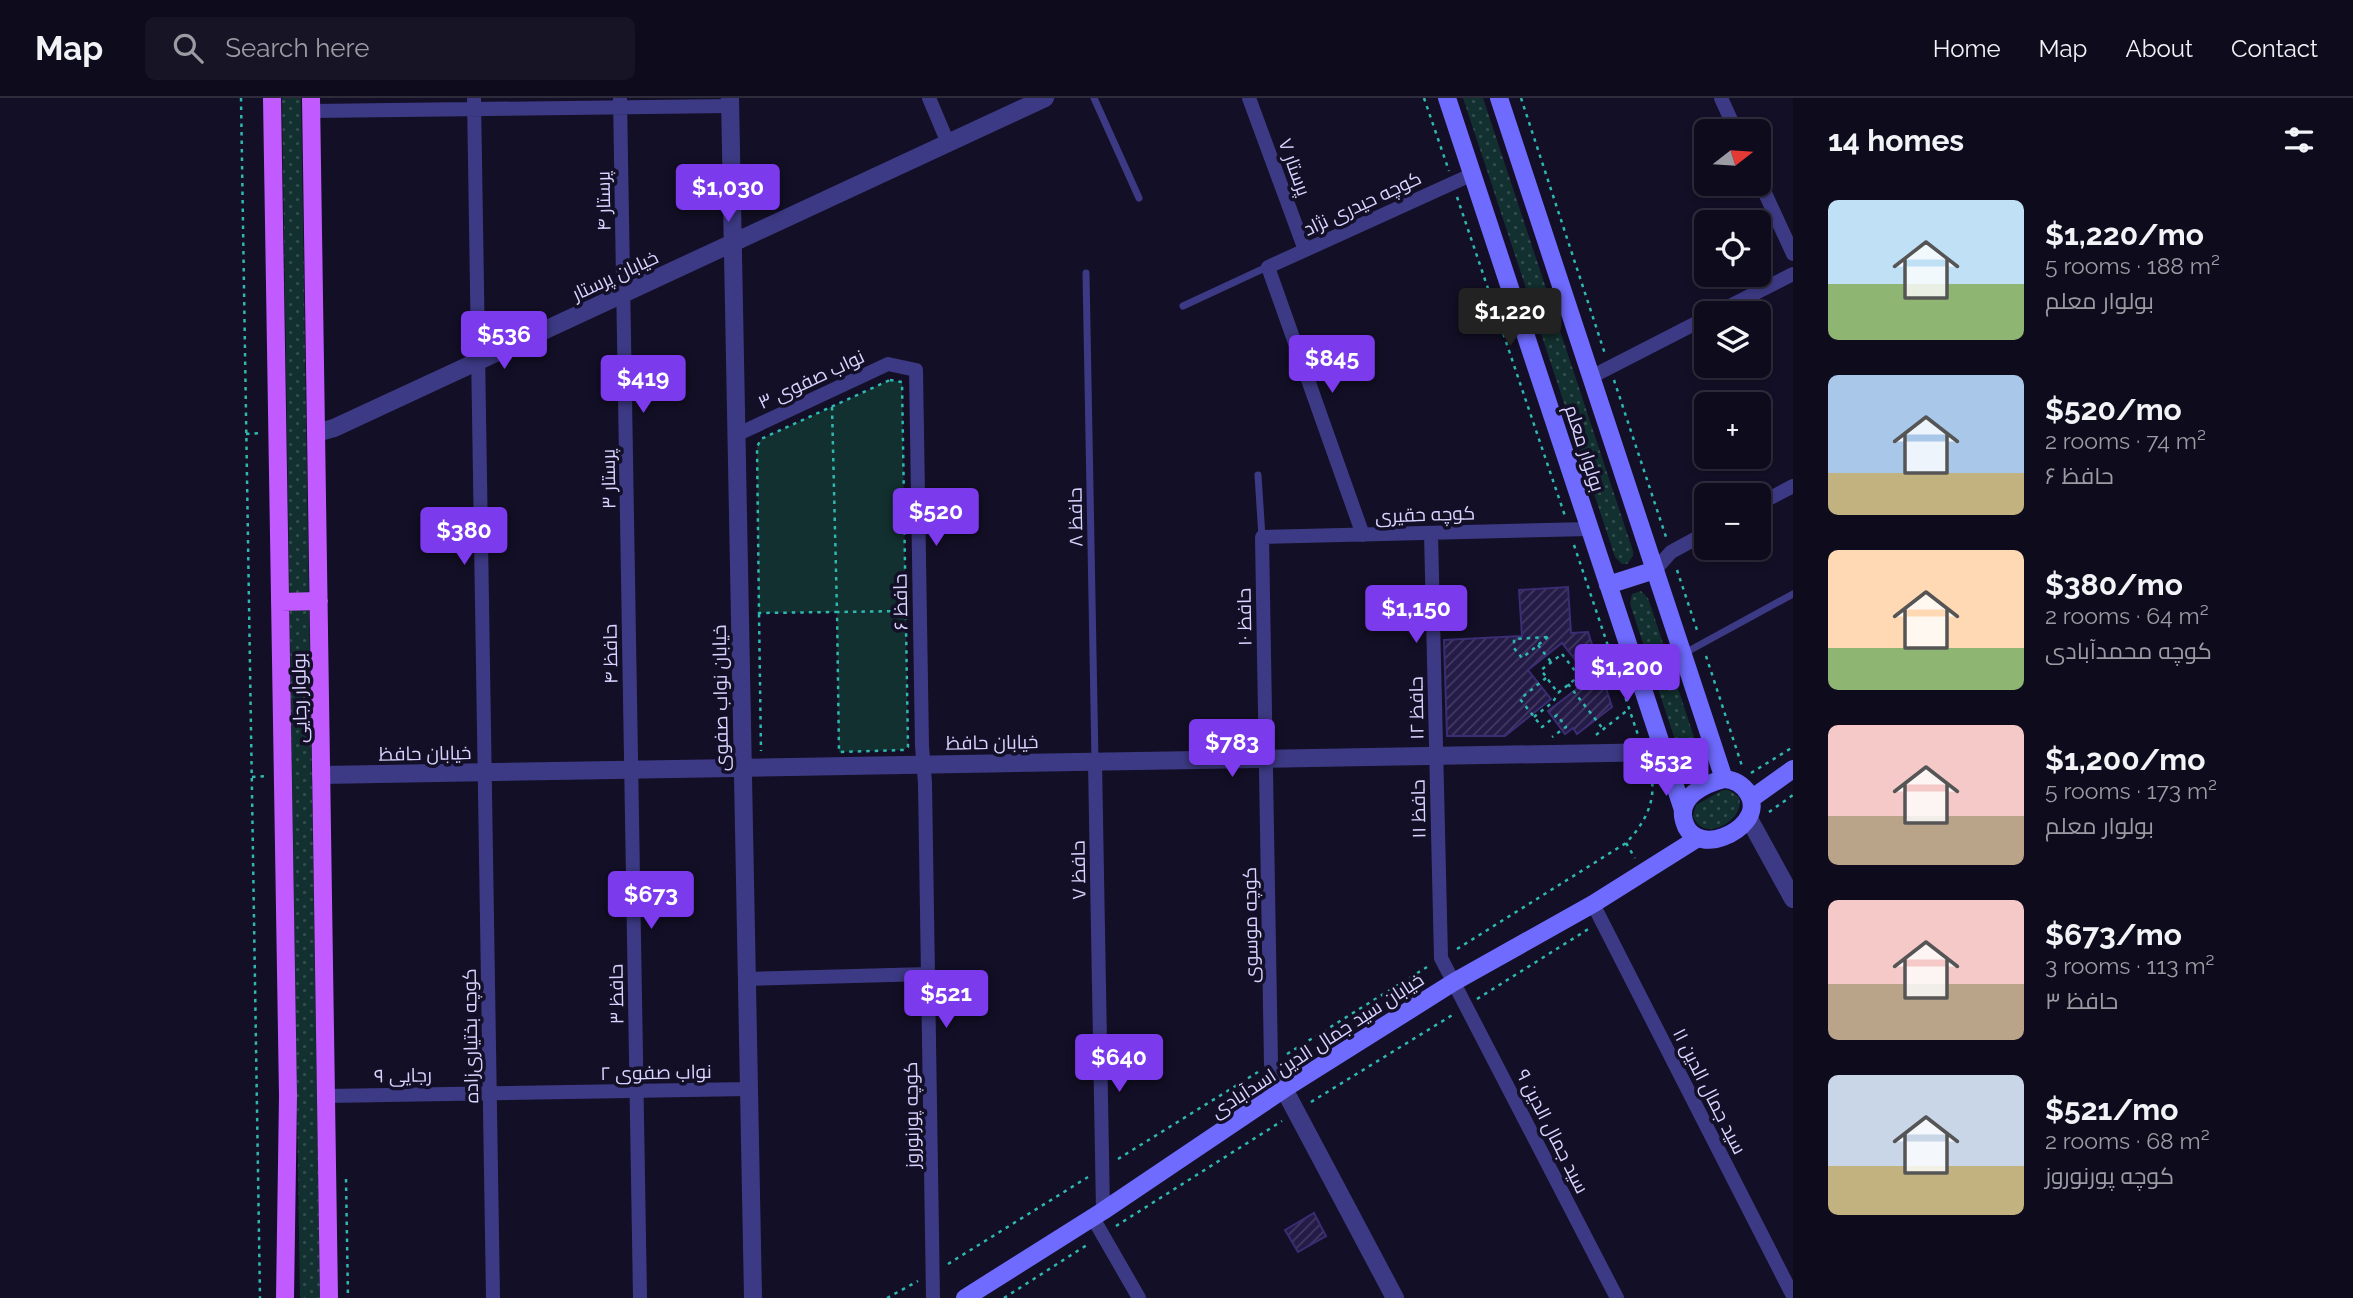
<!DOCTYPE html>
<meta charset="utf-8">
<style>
body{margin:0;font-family:Raleway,Cairo,sans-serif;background:#171425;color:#f1f3f6;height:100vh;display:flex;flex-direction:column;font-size:26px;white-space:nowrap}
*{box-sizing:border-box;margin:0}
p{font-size:23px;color:#9b9ba3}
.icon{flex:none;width:38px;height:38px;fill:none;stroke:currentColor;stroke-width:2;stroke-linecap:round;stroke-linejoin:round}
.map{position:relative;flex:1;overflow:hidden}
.drawer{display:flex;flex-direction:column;background:#0e0b1c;width:560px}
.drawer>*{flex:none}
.needle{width:46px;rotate:73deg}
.fabs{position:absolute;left:1694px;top:21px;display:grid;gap:14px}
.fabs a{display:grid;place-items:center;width:77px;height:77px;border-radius:10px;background:#0e0b1c;box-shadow:0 4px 10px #0003,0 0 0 2px #2e2b3b;font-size:35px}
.price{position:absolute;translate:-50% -60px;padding:0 16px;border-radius:7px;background:#7c3aed;color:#fff;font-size:23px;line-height:46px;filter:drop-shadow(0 2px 4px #0008)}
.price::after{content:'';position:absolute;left:50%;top:42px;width:21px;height:16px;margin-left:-10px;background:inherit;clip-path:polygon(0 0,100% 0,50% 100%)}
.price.active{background:#222;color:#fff}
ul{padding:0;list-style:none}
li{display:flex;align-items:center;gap:21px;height:175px;padding:0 35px}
li span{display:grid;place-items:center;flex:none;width:196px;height:140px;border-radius:10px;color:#555}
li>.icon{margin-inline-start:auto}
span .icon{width:84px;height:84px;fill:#fffc;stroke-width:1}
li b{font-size:30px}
h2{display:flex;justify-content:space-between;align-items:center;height:84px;padding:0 35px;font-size:30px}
header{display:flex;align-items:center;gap:42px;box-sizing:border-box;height:98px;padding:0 35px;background:#0e0b1c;border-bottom:2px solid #2e2b3b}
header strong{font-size:33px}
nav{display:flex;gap:38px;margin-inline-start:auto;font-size:24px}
.search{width:490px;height:63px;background:#171425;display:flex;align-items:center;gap:18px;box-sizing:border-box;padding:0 24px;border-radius:10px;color:#9b9ba3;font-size:26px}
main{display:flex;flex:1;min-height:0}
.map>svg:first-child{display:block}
.grass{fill:url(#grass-dots)}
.park{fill:#12302f}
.building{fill:url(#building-hatch);stroke:#3b2d73;stroke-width:2}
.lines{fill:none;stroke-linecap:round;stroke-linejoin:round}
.path{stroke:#2fb8b0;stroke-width:2.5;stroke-dasharray:3.5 5;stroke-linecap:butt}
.service{stroke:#3d3a85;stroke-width:7}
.minor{stroke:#3d3a85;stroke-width:14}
.tertiary{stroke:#3d3a85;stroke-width:18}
.secondary{stroke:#6f6bff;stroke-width:18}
.primary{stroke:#c25bff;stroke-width:18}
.labels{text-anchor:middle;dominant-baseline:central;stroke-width:7;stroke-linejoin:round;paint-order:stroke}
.street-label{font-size:19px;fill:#d9d4ff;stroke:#130f26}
</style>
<header>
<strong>Map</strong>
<div class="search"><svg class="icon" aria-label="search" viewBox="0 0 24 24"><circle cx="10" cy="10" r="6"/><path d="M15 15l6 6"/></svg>Search here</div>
<nav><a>Home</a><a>Map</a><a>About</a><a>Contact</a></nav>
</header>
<main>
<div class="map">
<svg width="1793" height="1200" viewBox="0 0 1793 1200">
<defs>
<pattern id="grass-dots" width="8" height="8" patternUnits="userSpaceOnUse" patternTransform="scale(1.75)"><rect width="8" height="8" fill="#12302f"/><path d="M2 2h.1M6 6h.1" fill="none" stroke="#344d4e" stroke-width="1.8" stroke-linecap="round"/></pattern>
<pattern id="building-hatch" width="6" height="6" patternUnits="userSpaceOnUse" patternTransform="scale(1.75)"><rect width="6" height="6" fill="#241b47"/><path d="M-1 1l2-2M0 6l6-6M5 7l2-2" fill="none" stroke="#433b63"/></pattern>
</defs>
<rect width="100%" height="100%" fill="#130f26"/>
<path class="grass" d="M282,0H301L320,1200H300Z
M1463,0H1483L1633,453V458L1627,466H1622L1615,459Z
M1641,493L1648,500L1703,666L1685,672L1630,506L1632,496Z
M1723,692H1729L1739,699C1746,723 1702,746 1693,718L1696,707Z"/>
<path class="park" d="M890,282L902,284L908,649L904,652L839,654L837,514L759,515L757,349L761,341Z"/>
<path class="building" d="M1568,489L1571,535L1588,534L1612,609L1577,636L1573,630L1565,636L1548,613L1590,581L1562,545L1528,572L1551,601L1505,638H1447L1444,542L1522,538L1519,492Z
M1314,1115L1326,1138L1298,1154L1285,1132Z"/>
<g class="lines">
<path class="path" d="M241,0L260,1200
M1424,0L1449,73
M1521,0L1605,256
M1457,99L1565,418
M890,282L902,284L908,649L904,652L839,654L837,514L759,515L757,349L761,341Z
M1614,282L1666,439
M832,309L837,514L905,513
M246,336L260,335
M1574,447L1638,637
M1677,472L1698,535
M759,516L761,653
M1548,539L1522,560L1514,550V541Z
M1538,547L1551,564
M1562,556L1579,578L1558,595L1541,572Z
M1706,558L1742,668
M1546,580L1520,601L1542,629L1557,617L1566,629L1552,639
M1568,586L1603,631
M1534,619L1553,604L1558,595
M1596,637L1629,611
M1751,675L1793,649
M252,679L266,678
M1769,714L1793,697
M1626,745L1635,760
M1457,851L1626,745C1646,724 1659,699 1649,670
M1477,901L1590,830
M1287,956L1427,869
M1311,1004L1454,916
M1118,1061L1258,974
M346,1081L348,1200
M1116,1128L1282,1023
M948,1166L1088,1079
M887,1200L918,1183
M1004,1200L1090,1145"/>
<path class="service" d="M1094,0L1139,100
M1086,175L1095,663
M1183,208L1267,169
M1258,377L1262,439
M1683,556L1793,496"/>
<path class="minor" d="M474,0L493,1200
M620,0L640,1200
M929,0L948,45
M1249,0L1305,152
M1721,0L1736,33
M311,13L730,8
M1759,82L1793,156
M1716,215L1793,176
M1591,279L1706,220
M736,337L888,266L916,272L922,648L925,685L933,1200
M1759,406L1793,388
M1431,435L1441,860L1617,1200
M1363,437L1268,169L1473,76
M1655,472L1671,454L1706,435
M1095,664L1103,1113
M1593,806L1793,1198
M747,881L928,876
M1284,991L1271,966L1262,439L1590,431
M326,998L749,991
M1093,1120L1139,1200"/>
<path class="tertiary" d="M730,0L753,1200
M316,335L334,330L1045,0
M321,677L1664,654
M1748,719L1793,801
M1284,991L1395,1200"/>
<path class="secondary" d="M1447,0L1683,712
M1499,0L1724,681
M1608,487L1655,472
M1724,681C1744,682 1761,704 1746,723C1736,736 1712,747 1697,739C1690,736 1686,731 1684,723C1677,699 1704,686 1724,681Z
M1751,701L1793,671
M965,1200L1103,1113L1284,991L1454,884L1593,806L1698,740"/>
<path class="primary" d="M272,0L288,998L285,1200
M311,0L329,1200
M280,504L319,503"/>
</g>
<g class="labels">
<g class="street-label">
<text transform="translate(1295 69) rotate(70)">پرستار ۷</text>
<text transform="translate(603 103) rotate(-91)">پرستار ۴</text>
<text transform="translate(1362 105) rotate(-25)">کوچه حیدری نژاد</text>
<text transform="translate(615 177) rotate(-25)">خیابان پرستار</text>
<text transform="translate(811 281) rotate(-25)">نواب صفوی ۳</text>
<text transform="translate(1585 350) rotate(72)">بولوار معلم</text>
<text transform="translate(608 381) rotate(-91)">پرستار ۳</text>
<text transform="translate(1425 416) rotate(-2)">کوچه حقیری</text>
<text transform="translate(1075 419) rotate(-91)">حافظ ۸</text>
<text transform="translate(900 504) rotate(-91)">حافظ ۶</text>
<text transform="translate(1244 519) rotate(-91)">حافظ ۱۰</text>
<text transform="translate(610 556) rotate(-91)">حافظ ۴</text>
<text transform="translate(299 600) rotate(-91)">بولوار رجایی</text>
<text transform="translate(720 600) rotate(-91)">خیابان نواب صفوی</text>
<text transform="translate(1416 610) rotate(-91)">حافظ ۱۲</text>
<text transform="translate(992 644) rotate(-1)">خیابان حافظ</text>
<text transform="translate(425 655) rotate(-1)">خیابان حافظ</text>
<text transform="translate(1418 711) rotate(-91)">حافظ ۱۱</text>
<text transform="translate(1078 772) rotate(-91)">حافظ ۷</text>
<text transform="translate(1250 827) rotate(-91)">کوچه موسوی</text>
<text transform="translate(616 896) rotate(-91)">حافظ ۳</text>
<text transform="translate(470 938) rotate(-91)">کوچه بختیاری‌زاده</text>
<text transform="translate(1317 947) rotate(-33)">خیابان سید جمال الدین اسدآبادی</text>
<text transform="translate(656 974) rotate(-1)">نواب صفوی ۲</text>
<text transform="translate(403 977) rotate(-1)">رجایی ۹</text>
<text transform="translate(1710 993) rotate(63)">سید جمال الدین ۱۱</text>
<text transform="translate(911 1017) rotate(-91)">کوچه پورنوروز</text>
<text transform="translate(1553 1033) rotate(63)">سید جمال الدین ۹</text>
</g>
</g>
</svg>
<div class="fabs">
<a><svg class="needle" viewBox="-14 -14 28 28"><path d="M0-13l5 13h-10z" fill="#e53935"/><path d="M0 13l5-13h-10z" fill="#9b9ba3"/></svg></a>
<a><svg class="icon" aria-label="locate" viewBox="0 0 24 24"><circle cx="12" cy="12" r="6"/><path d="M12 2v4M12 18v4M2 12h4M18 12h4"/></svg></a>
<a><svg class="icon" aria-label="layers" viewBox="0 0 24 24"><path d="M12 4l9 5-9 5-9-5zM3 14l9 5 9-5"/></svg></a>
<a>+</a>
<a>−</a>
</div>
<b class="price" style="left:728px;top:126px">$1,030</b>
<b class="price active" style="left:1510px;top:250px">$1,220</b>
<b class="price" style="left:504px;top:273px">$536</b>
<b class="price" style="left:1332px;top:297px">$845</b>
<b class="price" style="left:643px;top:317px">$419</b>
<b class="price" style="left:936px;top:450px">$520</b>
<b class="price" style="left:464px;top:469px">$380</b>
<b class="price" style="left:1416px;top:547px">$1,150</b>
<b class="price" style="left:1627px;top:606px">$1,200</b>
<b class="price" style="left:1232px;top:681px">$783</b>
<b class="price" style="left:1666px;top:700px">$532</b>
<b class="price" style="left:651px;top:833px">$673</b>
<b class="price" style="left:946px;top:932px">$521</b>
<b class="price" style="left:1119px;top:996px">$640</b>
</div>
<section class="drawer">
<h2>14 homes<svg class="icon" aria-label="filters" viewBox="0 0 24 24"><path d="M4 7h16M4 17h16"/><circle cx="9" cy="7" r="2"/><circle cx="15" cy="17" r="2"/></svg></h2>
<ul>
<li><span style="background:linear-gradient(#bfe0f5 60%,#8fb573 0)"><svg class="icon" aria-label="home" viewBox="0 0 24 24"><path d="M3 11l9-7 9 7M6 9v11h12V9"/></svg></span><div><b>$1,220/mo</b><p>5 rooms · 188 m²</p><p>بولوار معلم</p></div></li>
<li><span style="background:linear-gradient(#a9c7e8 70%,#c2b280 0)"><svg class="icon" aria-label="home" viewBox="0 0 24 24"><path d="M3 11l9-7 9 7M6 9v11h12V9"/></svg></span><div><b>$520/mo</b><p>2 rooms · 74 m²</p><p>حافظ ۶</p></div></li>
<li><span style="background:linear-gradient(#ffd9b3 70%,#8fb573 0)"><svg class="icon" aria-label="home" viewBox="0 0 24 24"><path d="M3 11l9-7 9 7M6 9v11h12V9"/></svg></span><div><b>$380/mo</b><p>2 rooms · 64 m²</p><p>کوچه محمدآبادی</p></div></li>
<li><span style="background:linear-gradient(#f6c9c9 65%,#b9a48a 0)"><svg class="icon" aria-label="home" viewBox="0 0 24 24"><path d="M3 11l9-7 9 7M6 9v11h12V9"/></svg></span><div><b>$1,200/mo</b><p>5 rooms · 173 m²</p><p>بولوار معلم</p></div></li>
<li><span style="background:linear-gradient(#f6c9c9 60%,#b9a48a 0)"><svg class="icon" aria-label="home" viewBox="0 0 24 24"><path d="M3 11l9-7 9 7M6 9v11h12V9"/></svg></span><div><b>$673/mo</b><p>3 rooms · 113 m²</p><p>حافظ ۳</p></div></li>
<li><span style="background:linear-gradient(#c9d6e8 65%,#c2b280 0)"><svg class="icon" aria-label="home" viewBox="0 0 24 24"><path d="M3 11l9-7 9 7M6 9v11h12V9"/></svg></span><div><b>$521/mo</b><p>2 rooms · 68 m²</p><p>کوچه پورنوروز</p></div></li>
</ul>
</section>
</main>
